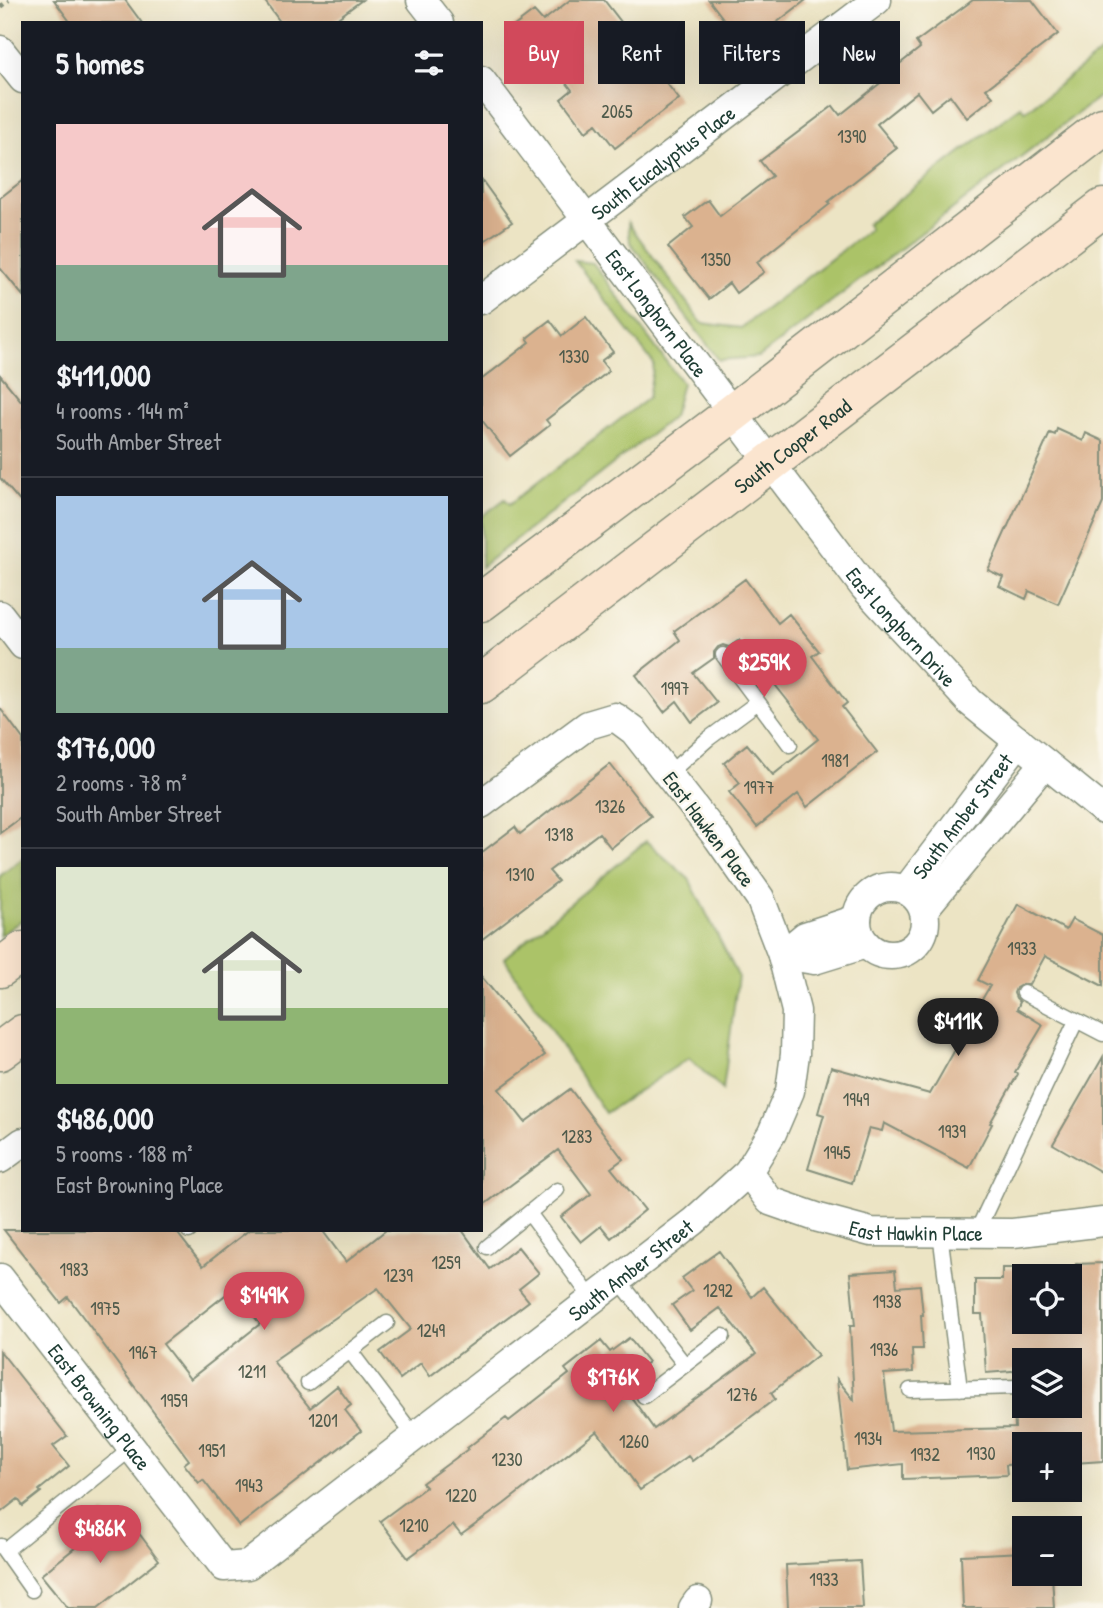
<!DOCTYPE html>
<meta charset="utf-8">
<style>
body{margin:0;font-family:"Patrick Hand",sans-serif;background:#20242c;color:#f1f3f6;height:100vh;display:flex;flex-direction:column;font-size:26px;white-space:nowrap}
*{box-sizing:border-box;margin:0}
p{font-size:23px;color:#9ea1a6}
.icon{flex:none;width:38px;height:38px;fill:none;stroke:currentColor;stroke-width:2;stroke-linecap:round;stroke-linejoin:round}
.map{position:relative;flex:1;overflow:hidden}
.side{position:absolute;left:21px;top:21px;width:462px;height:1211px;display:flex;flex-direction:column;background:#171b24;border-radius:0px;box-shadow:0 7px 28px #0002}
.side>*{flex:none}
.banner{position:absolute;left:504px;top:21px;width:494px;height:63px;display:flex;gap:14px}
.tools{position:absolute;left:1012px;top:1264px;display:grid;gap:14px}
.tools a{display:grid;place-items:center;width:70px;height:70px;border-radius:0px;background:#171b24;box-shadow:0 7px 28px #0002;font-size:35px}
.price{position:absolute;translate:-50% -60px;padding:0 16px;border-radius:24px;background:#d1495b;color:#fff;font-size:23px;line-height:46px;filter:drop-shadow(0 2px 4px #0008)}
.price::after{content:'';position:absolute;left:50%;top:42px;width:21px;height:16px;margin-left:-10px;background:inherit;clip-path:polygon(0 0,100% 0,50% 100%)}
.price.active{background:#222;color:#fff}
ul{padding:0;list-style:none}
li{display:grid;align-content:center;gap:14px;height:371px;padding:0 35px}
li+li{border-top:2px solid #363941}
li span{display:grid;place-items:center;height:217px;border-radius:0px;color:#555}
li>.icon{margin-inline-start:auto}
span .icon{width:126px;height:126px;fill:#fffc;stroke-width:1}
li b{font-size:30px}
h2{display:flex;justify-content:space-between;align-items:center;height:84px;padding:0 35px;font-size:30px}
.chip{padding:0 24px;border-radius:0px;background:#171b24;box-shadow:0 7px 28px #0002;font-size:24px;line-height:63px}
.chip.active{background:#d1495b;color:#fff}
.map>svg:first-child{display:block}
.green{fill:#abc368;stroke:#65804e;stroke-width:2}
.building{fill:#dbb28f;fill-rule:evenodd}
.lines{fill:none;stroke-linecap:round;stroke-linejoin:round}
.service-casing{stroke:#86907c;stroke-width:17}
.minor-casing{stroke:#86907c;stroke-width:31}
.secondary-casing{stroke:#86907c;stroke-width:41}
.path{stroke:#86907c;stroke-width:4.5;stroke-dasharray:5 5;stroke-linecap:butt}
.service{stroke:#fff;stroke-width:14}
.minor{stroke:#fff;stroke-width:28}
.secondary{stroke:#fbe5cf;stroke-width:38}
.labels{text-anchor:middle;dominant-baseline:central;stroke-width:5;stroke-linejoin:round;paint-order:stroke}
.number-label{font-size:18px;fill:#4e5a4b}
.street-label{font-size:21px;fill:#1f3d34;stroke:#fbf7ec}
</style>
<div class="map">
<svg width="1103" height="1608" viewBox="0 0 1103 1608">
<rect width="100%" height="100%" fill="#fbf7ec"/>
<filter id="ink" filterUnits="userSpaceOnUse"><feTurbulence type="fractalNoise" baseFrequency=".0143" numOctaves="2"/><feDisplacementMap in="SourceGraphic" scale="14" xChannelSelector="R" yChannelSelector="G"/><feConvolveMatrix kernelMatrix="1 2 1 2 8 2 1 2 1" color-interpolation-filters="sRGB"/></filter>
<filter id="wash" filterUnits="userSpaceOnUse"><feTurbulence type="fractalNoise" baseFrequency=".00686" numOctaves="4" result="noise"/><feDisplacementMap in="SourceGraphic" scale="28" xChannelSelector="R" yChannelSelector="G"/><feGaussianBlur stdDeviation="1.57" result="paint"/><feColorMatrix in="noise" values="0 0 0 0 0 0 0 0 0 0 0 0 0 0 0 0 0 1.4 0 .05"/><feComposite in="paint" operator="in"/></filter>
<g filter="url(#wash)">
<rect width="100%" height="100%" fill="#ece4c4"/>
<path class="green" d="M1103,51V94L759,357L719,360L630,242L628,223L702,323L741,328L870,229L867,224L1021,106L1025,111Z
M575,261L593,263L682,383L673,417L481,567V517L505,499L510,504L648,398L654,364Z
M646,841L689,879L738,976L723,1090L689,1058L605,1113L504,958Z
M23,858V919L0,936V876Z"/>
<g id="blocks">
<path class="building" d="M54,0H125L142,23H71Z
M264,0H362L331,23H281Z
M570,0H604L628,31L626,32L679,99L615,148L596,124L586,132L561,99L572,90L545,55L535,63L509,30L534,11L543,21Z
M709,0H806L745,47Z
M973,0H1032L1058,34L986,89L993,97L967,118L950,95L931,110L917,92L877,124L897,148L828,202L830,204L757,262L764,272L736,293L729,283L709,299L668,247L693,227L685,217L708,200L720,216L772,176L760,161L833,106L840,115L898,69L897,66L920,48L916,42Z
M481,179L512,222L481,243Z
M23,180V296L0,268V198Z
M586,317L613,352L601,361L609,371L546,420L550,425L510,456L481,419V380L530,342L527,338L550,320L562,336Z
M0,375L23,403V505L0,478Z
M1057,429L1083,441L1086,433L1103,441V503L1058,604L1029,591L1026,599L999,586L1003,577L988,570L1050,433L1055,435Z
M745,579L778,623L789,614L819,651L812,656L847,703L842,707L877,752L807,807L798,794L757,827L729,792L740,783L724,763L747,744L773,775L818,739L776,686L739,640L729,647L723,645L718,647L714,652V658L693,673L717,703L692,722L677,701L664,712L636,675L680,640L674,631Z
M0,708L23,739V816L0,833Z
M610,764L651,816L611,848L599,833L549,871L558,881L481,940V853L515,827L520,834Z
M1018,904L1066,930L1072,919L1103,935V986L1045,956L1029,985L1023,984L1016,988L1014,993L1016,998L1020,1002L1017,1009L1043,1025L1015,1072L1018,1074L990,1123L992,1124L969,1168L884,1123L882,1131L869,1128L852,1183L808,1169L824,1115L818,1113L831,1067L930,1094L964,1034L962,1033L990,986L978,980Z
M481,976L545,1055L499,1089L525,1122L570,1089L623,1159L611,1168L645,1210L611,1238L601,1226L581,1242L561,1217L591,1194L558,1150L481,1207Z
M1103,1057V1173L1053,1144Z
M4,1230H175L203,1266L249,1230H322L346,1262L386,1230H462L490,1269L518,1247L539,1273L519,1289L529,1301L430,1376L421,1363L400,1379L380,1352L411,1329L378,1288L273,1361L310,1408L337,1386L351,1405L345,1410L361,1431L239,1526L203,1480L199,1483L184,1464L189,1460L68,1297L61,1303ZM233,1289L260,1324L190,1379L163,1344Z
M719,1251L752,1297L763,1287L818,1355L771,1393L775,1399L692,1461L688,1456L640,1490L597,1431L504,1504L461,1535L453,1525L408,1558L380,1521L426,1487L422,1483L468,1449L467,1448L506,1418L509,1421L569,1374L565,1369L601,1341L610,1352L629,1338L648,1362L621,1383L654,1429L756,1354L720,1308L690,1330L672,1305L692,1291L682,1278Z
M1103,1263V1461L1074,1463L1072,1444H1024V1464L1006,1465L1007,1475L903,1479V1464L847,1470L837,1379L854,1400L850,1326H855L850,1273L895,1270L897,1287L920,1285L923,1315H921L923,1349H912L913,1372L884,1374L891,1431L1015,1428L1014,1405H1069V1360H1024V1370L986,1373L982,1314H975V1280H1002V1268H1024V1321H1078V1318H1080L1076,1264Z
M0,1351L67,1436L53,1446L69,1466L39,1490L41,1492L23,1506L18,1499L0,1513Z
M104,1513L119,1533L132,1524L159,1560L98,1608H68L41,1575L86,1539L80,1531Z
M1024,1552V1573L1052,1575L1054,1608H963L961,1555Z
M860,1561L863,1608H788L786,1565Z"/>
</g>
</g>
<g filter="url(#ink)">
<use href="#blocks" fill-opacity="0" stroke="#86907c" stroke-width="2"/>
<g class="lines">
<g class="service-casing">
<path id="service" d="M723,655L790,745
M668,774L708,739L758,702
M1024,993L1103,1034
M529,1213L593,1300
M189,1231L190,1230
M940,1233L960,1389
M976,1233L1076,1021
M487,1247L557,1190
M618,1279L685,1365
M350,1351L415,1437
M308,1383L387,1323
M910,1390L1017,1387
M644,1396L723,1336
M1,1546L32,1590
M5,1551L132,1448"/>
</g>
<g class="minor-casing">
<g id="minor">
<path d="M421,0L439,23"/>
<path d="M0,50L23,79"/>
<path id="s1" d="M481,80L864,587L970,702L1103,810"/>
<path id="s2" d="M481,300L877,0"/>
<path d="M0,615L23,645"/>
<circle cx="891" cy="921" r="34"/>
<path id="s3" d="M906,890L1019,741"/>
<path d="M924,909L1045,763"/>
<path d="M857,919L805,936L782,955L814,960L866,944"/>
<path d="M0,1159L23,1142"/>
<path id="s4" d="M748,1172L770,1201L819,1218L871,1232L1013,1233L1103,1222"/>
<path id="s5" d="M0,1278L224,1567L248,1565L694,1221L748,1172L772,1133L790,1091L795,1054L796,1011L782,955L760,898L718,838L634,731L615,717L588,725L481,804"/>
<path d="M693,1608L698,1601"/>
</g>
</g>
<g class="secondary-casing">
<g id="secondary">
<path d="M481,602L733,413L1103,127"/>
<path id="s6" d="M481,684L1103,208"/>
<path d="M0,968L23,951"/>
<path d="M0,1051L23,1034"/>
</g>
</g>
<path class="path" d="M0,7L9,0"/>
<use href="#service" class="service"/>
<use href="#minor" class="minor"/>
<use href="#secondary" class="secondary"/>
</g>
</g>
<g class="labels">
<g class="number-label">
<text x="617" y="111">2065</text>
<text x="852" y="136">1390</text>
<text x="716" y="259">1350</text>
<text x="574" y="356">1330</text>
<text x="675" y="688">1997</text>
<text x="835" y="760">1981</text>
<text x="759" y="787">1977</text>
<text x="610" y="806">1326</text>
<text x="559" y="834">1318</text>
<text x="520" y="874">1310</text>
<text x="1022" y="948">1933</text>
<text x="856" y="1099">1949</text>
<text x="952" y="1131">1939</text>
<text x="577" y="1136">1283</text>
<text x="837" y="1152">1945</text>
<text x="446" y="1262">1259</text>
<text x="74" y="1269">1983</text>
<text x="398" y="1275">1239</text>
<text x="718" y="1290">1292</text>
<text x="887" y="1301">1938</text>
<text x="105" y="1308">1975</text>
<text x="431" y="1330">1249</text>
<text x="884" y="1349">1936</text>
<text x="143" y="1352">1967</text>
<text x="252" y="1371">1211</text>
<text x="742" y="1394">1276</text>
<text x="174" y="1400">1959</text>
<text x="323" y="1420">1201</text>
<text x="868" y="1438">1934</text>
<text x="634" y="1441">1260</text>
<text x="212" y="1450">1951</text>
<text x="981" y="1453">1930</text>
<text x="925" y="1454">1932</text>
<text x="507" y="1459">1230</text>
<text x="249" y="1485">1943</text>
<text x="461" y="1495">1220</text>
<text x="414" y="1525">1210</text>
<text x="824" y="1579">1933</text>
</g>
<g class="street-label">
<text stroke="none"><textPath href="#s2" startOffset="228">South Eucalyptus Place</textPath></text>
<text stroke="none"><textPath href="#s1" startOffset="292">East Longhorn Place</textPath></text>
<text stroke="none"><textPath href="#s6" startOffset="392">South Cooper Road</textPath></text>
<text stroke="none"><textPath href="#s1" startOffset="690">East Longhorn Drive</textPath></text>
<text stroke="none"><textPath href="#s3" startOffset="93">South Amber Street</textPath></text>
<text transform="translate(709 829) rotate(53)">East Hawken Place</text>
<text stroke="none"><textPath href="#s4" startOffset="187">East Hawkin Place</textPath></text>
<text stroke="none"><textPath href="#s5" startOffset="873">South Amber Street</textPath></text>
<text stroke="none"><textPath href="#s5" startOffset="163">East Browning Place</textPath></text>
</g>
</g>
</svg>
<div class="tools">
<a><svg class="icon" aria-label="locate" viewBox="0 0 24 24"><circle cx="12" cy="12" r="6"/><path d="M12 2v4M12 18v4M2 12h4M18 12h4"/></svg></a>
<a><svg class="icon" aria-label="layers" viewBox="0 0 24 24"><path d="M12 4l9 5-9 5-9-5zM3 14l9 5 9-5"/></svg></a>
<a>+</a>
<a>−</a>
</div>
<b class="price" style="left:764px;top:699px">$259K</b>
<b class="price active" style="left:958px;top:1058px">$411K</b>
<b class="price" style="left:264px;top:1332px">$149K</b>
<b class="price" style="left:613px;top:1414px">$176K</b>
<b class="price" style="left:100px;top:1565px">$486K</b>
<div class="banner">
<a class="chip active">Buy</a>
<a class="chip">Rent</a>
<a class="chip">Filters</a>
<a class="chip">New</a>
</div>
<section class="side">
<h2>5 homes<svg class="icon" aria-label="filters" viewBox="0 0 24 24"><path d="M4 7h16M4 17h16"/><circle cx="9" cy="7" r="2"/><circle cx="15" cy="17" r="2"/></svg></h2>
<ul>
<li><span style="background:linear-gradient(#f6c9c9 65%,#7fa58c 0)"><svg class="icon" aria-label="home" viewBox="0 0 24 24"><path d="M3 11l9-7 9 7M6 9v11h12V9"/></svg></span><div><b>$411,000</b><p>4 rooms · 144 m²</p><p>South Amber Street</p></div></li>
<li><span style="background:linear-gradient(#a9c7e8 70%,#7fa58c 0)"><svg class="icon" aria-label="home" viewBox="0 0 24 24"><path d="M3 11l9-7 9 7M6 9v11h12V9"/></svg></span><div><b>$176,000</b><p>2 rooms · 78 m²</p><p>South Amber Street</p></div></li>
<li><span style="background:linear-gradient(#dfe7d0 65%,#8fb573 0)"><svg class="icon" aria-label="home" viewBox="0 0 24 24"><path d="M3 11l9-7 9 7M6 9v11h12V9"/></svg></span><div><b>$486,000</b><p>5 rooms · 188 m²</p><p>East Browning Place</p></div></li>
</ul>
</section>
</div>
